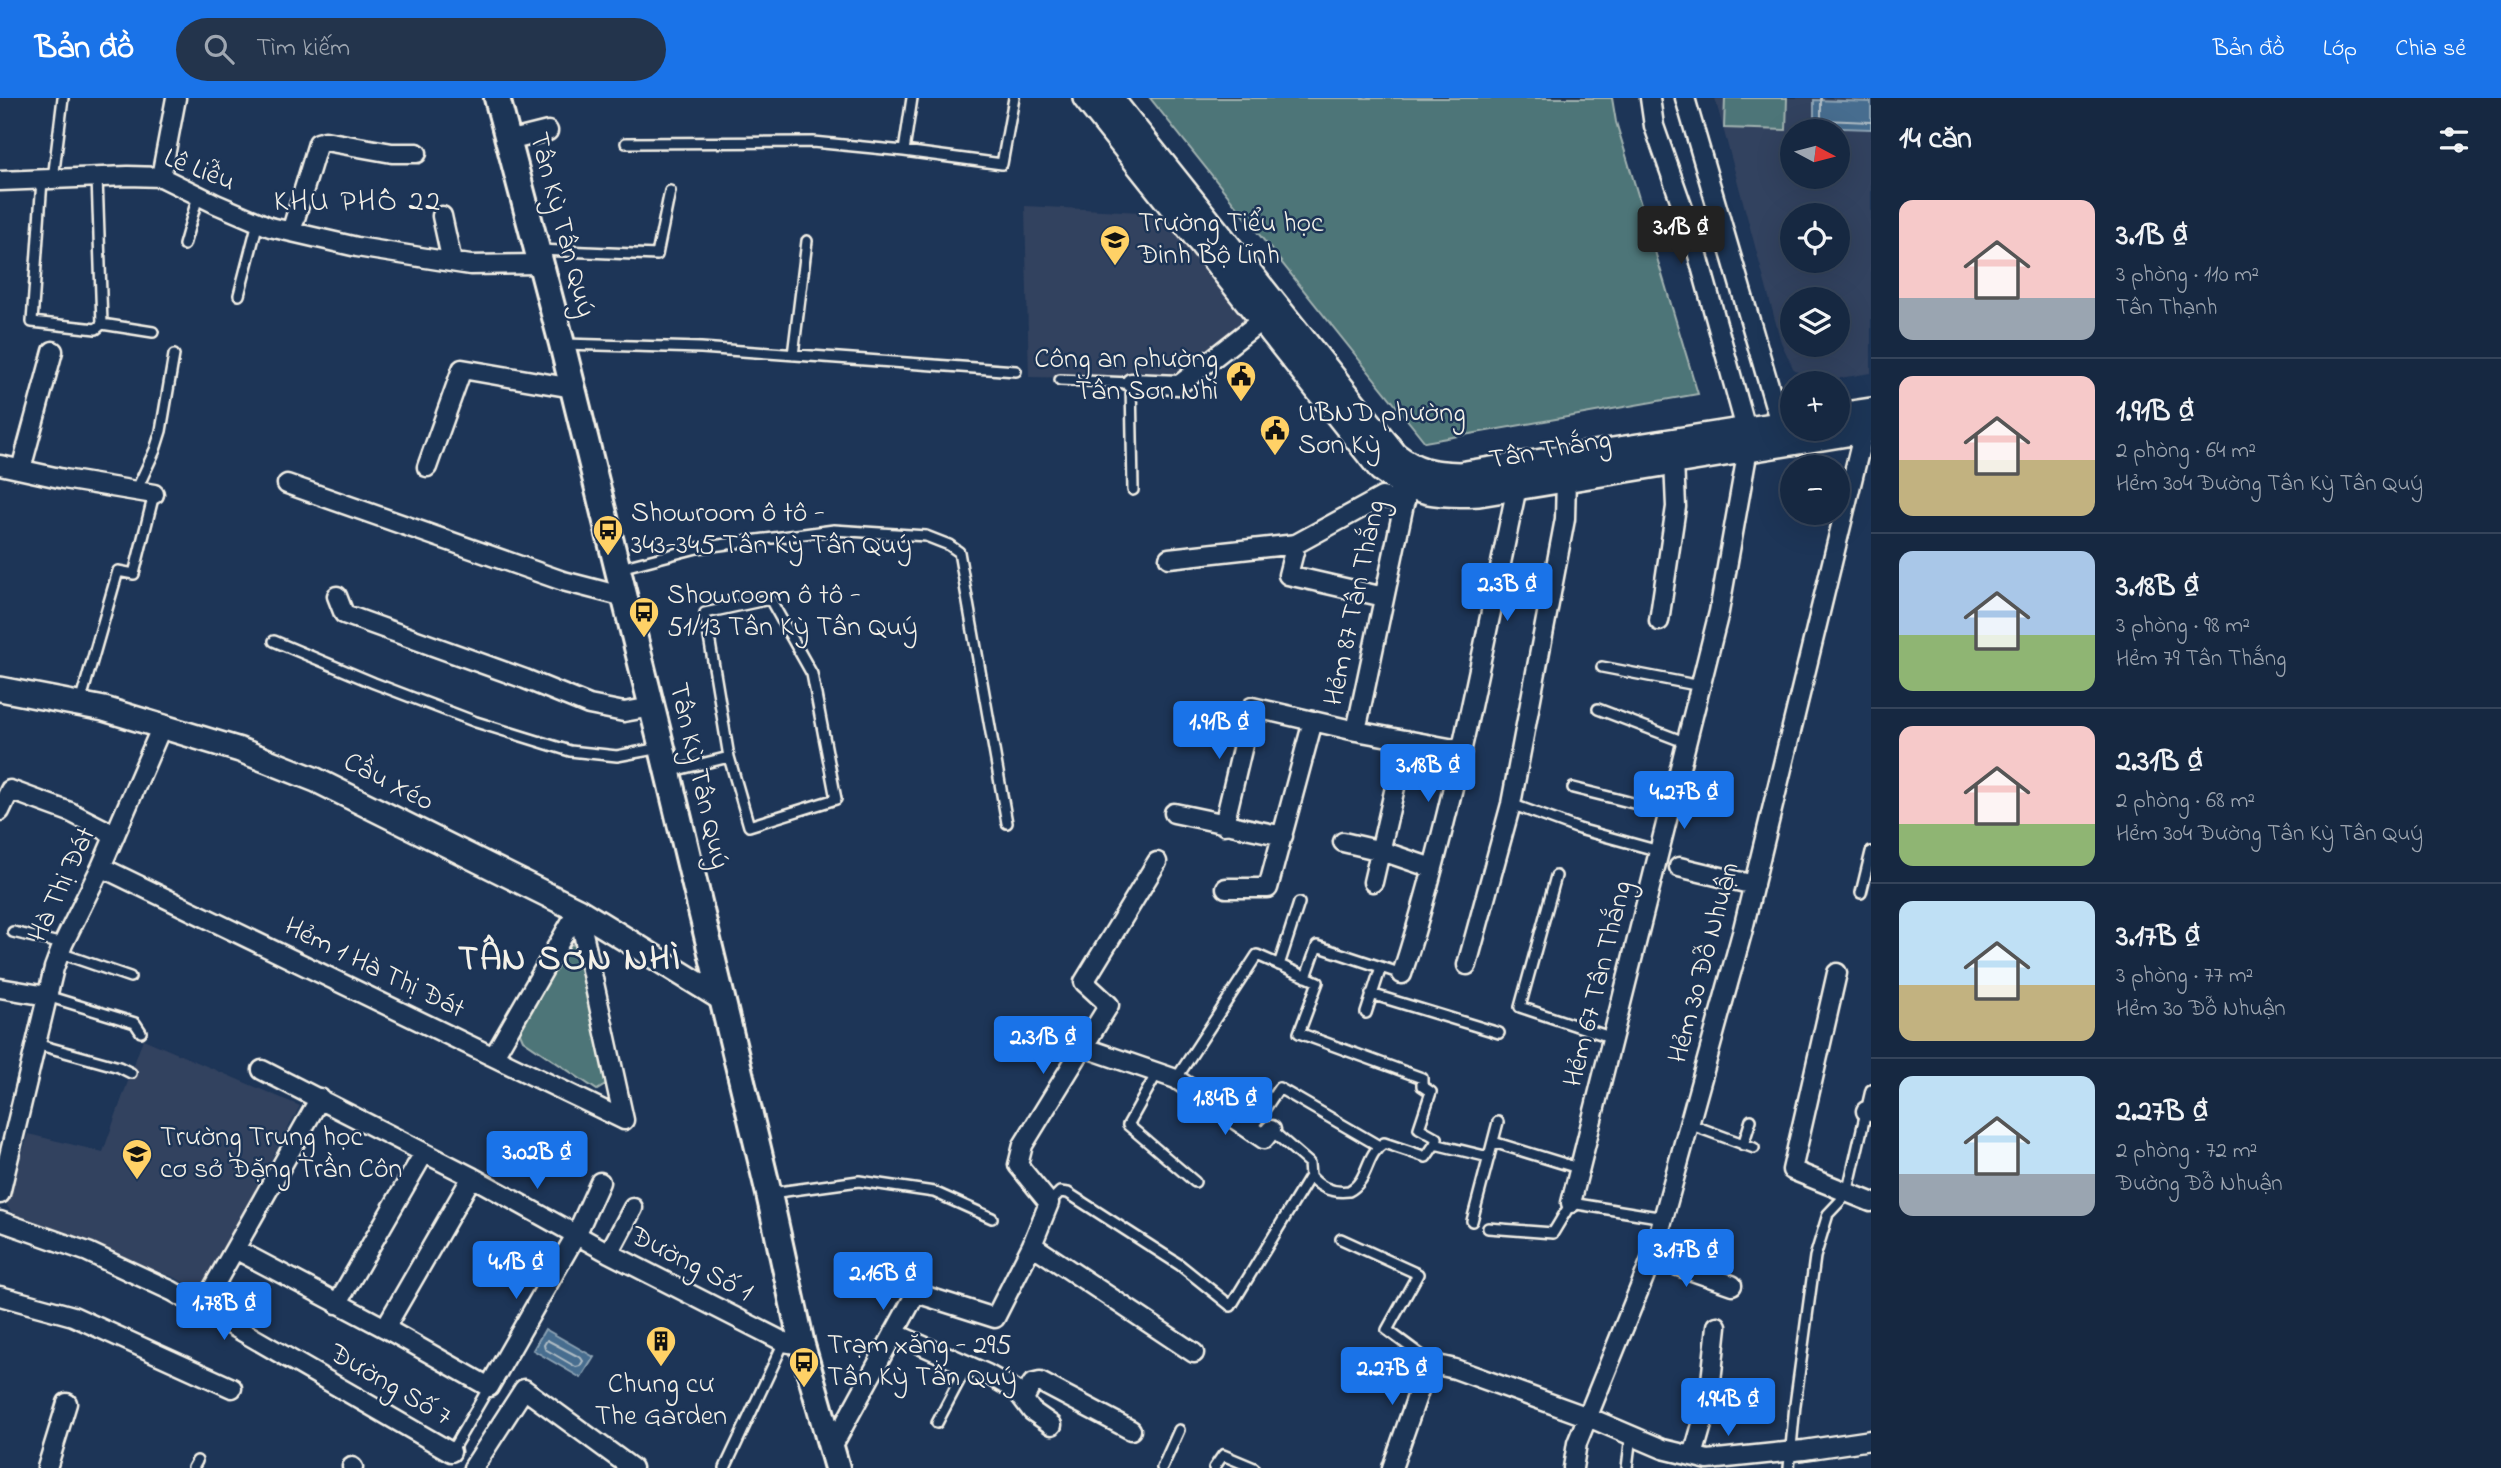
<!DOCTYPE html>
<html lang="vi">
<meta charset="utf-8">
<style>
body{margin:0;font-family:"Indie Flower",sans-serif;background:#23344c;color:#f1f3f6;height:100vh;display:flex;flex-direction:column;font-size:26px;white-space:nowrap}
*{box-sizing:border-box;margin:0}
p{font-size:23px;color:#9ea6b1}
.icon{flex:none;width:38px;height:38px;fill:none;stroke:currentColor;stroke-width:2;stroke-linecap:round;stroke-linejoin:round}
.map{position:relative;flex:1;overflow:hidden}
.sheet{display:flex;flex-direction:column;background:#162841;width:630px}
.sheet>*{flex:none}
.needle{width:46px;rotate:97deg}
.tools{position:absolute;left:1780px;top:21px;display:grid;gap:14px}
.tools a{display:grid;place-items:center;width:70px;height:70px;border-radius:50%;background:#162841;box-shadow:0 7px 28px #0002,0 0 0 2px #35445a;font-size:35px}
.price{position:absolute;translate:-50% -60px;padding:0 16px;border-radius:7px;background:#1a73e8;color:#fff;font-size:23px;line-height:46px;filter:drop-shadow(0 2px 4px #0008)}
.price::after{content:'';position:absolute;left:50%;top:42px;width:21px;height:16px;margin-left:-10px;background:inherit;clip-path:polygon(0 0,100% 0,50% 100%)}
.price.active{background:#222;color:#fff}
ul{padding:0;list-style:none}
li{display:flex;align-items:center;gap:21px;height:175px;padding:0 28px}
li+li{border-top:2px solid #35445a}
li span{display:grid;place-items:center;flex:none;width:196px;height:140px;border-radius:14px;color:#555}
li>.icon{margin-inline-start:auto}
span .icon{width:84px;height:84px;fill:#fffc;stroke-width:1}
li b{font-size:30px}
h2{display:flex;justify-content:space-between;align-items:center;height:84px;padding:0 28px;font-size:30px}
header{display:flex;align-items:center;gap:42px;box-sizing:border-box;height:98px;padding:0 35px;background:#1a73e8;color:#fff}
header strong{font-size:33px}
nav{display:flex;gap:38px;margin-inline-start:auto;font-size:24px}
.search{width:490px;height:63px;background:#23344c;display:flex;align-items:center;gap:18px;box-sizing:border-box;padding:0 24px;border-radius:38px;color:#9ea6b1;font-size:26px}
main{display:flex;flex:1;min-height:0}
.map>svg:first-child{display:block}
.built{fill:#33425f;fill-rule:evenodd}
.green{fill:#4e7478;stroke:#a1b2b0;stroke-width:2}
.water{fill:#476d8f;stroke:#8ca2b3;stroke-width:2}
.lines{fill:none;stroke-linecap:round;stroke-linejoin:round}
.shore{stroke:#afbcc4;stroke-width:2}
.service-casing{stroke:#f4f1e8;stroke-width:14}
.minor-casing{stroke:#f4f1e8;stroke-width:23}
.tertiary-casing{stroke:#f4f1e8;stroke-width:28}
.secondary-casing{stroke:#f4f1e8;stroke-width:30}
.service{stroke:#1d3557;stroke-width:9}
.minor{stroke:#1d3557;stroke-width:18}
.tertiary{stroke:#1d3557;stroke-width:23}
.secondary{stroke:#1d3557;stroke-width:24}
.labels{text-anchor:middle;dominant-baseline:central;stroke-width:5;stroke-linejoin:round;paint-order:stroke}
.street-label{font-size:28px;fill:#f4f1e8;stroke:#1d3557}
.poi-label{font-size:28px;fill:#f4f1e8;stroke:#1d3557;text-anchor:start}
.neighbourhood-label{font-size:30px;letter-spacing:2px;fill:#f4f1e8;stroke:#1d3557}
.district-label{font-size:35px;font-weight:bold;letter-spacing:2px;fill:#f4f1e8;stroke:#1d3557}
</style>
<header>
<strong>Bản đồ</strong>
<div class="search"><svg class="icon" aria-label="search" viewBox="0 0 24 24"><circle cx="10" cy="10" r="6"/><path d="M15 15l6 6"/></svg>Tìm kiếm</div>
<nav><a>Bản đồ</a><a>Lớp</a><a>Chia sẻ</a></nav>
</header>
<main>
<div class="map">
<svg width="1871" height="1370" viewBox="0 0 1871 1370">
<rect width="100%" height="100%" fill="#1d3557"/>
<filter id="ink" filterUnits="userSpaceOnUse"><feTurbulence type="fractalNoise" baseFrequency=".0143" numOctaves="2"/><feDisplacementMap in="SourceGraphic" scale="14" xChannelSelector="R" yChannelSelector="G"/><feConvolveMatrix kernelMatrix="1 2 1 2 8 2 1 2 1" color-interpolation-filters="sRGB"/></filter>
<g filter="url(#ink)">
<path class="built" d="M1715,0H1871V275L1809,285L1793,270L1781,244ZM1792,33H1838V79H1792ZM1792,117H1838V163H1792ZM1792,201H1838V247H1792Z
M1025,108L1160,115L1250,223L1184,282L1029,279Z
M143,941L300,1008L200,1194L176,1180L19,1124L7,1108L28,1036L103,1054Z"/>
<path class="green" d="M1150,0H1612L1616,24L1698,296L1425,344Z
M1725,0H1787L1786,32L1724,30Z
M570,846L579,848L607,986L597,992L523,942L516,926Z"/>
<path class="water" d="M1814,2L1871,4V31L1814,29Z
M545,1231L594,1259L581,1280L533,1252Z"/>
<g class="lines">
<path class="shore" d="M1821,0V19L1823,22L1871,24
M547,1242L581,1260L583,1263L580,1268L576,1269L545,1251L544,1247Z"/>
<g class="service-casing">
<path id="service" d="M626,45L813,44L904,53L1002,66L1014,0
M904,53L912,0
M97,79L102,226L153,234
M53,81L63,0
M42,82L32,224L96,231L102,226
M184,147L198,98
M539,152L657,157L670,93
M239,197L258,124
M564,246L701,250L1016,273
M793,257L807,143
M1060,282L1131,285L1133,392
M136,393L155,352L161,333L174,257
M620,470L697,450L834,432L926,438L949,447L959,454L1007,725
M274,543L374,585L476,624L570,653L617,658L660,650
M1602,569L1701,588
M80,605L118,473L134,476L154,396
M1598,611L1687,645
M669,674L729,659L749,728L836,701L812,576L770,501L705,515L729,659
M1573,690L1669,714
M1511,706L1579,731L1659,753
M1556,778L1520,909L1613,940
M1861,795L1871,754
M13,834L63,846
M60,855L130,879
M1279,867L1299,805
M1306,879L1317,848L1402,876
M1371,896L1499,935
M47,898L135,925L141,934
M1366,915L1381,869
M36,946L119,969L131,975
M1157,975L1128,1027L1195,1084
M1176,981L1257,857L1318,884L1299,935L1422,980V988L1431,994L1419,1030L1437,1040L1435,1046
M1689,1026L1754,1050
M1271,1032L1309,1065L1310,1078
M1250,1033L1279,990L1379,1048
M1493,1044L1581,1071
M1435,1046L1489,1059
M1743,1047L1751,1022
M1310,1078C1320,1090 1333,1095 1349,1093C1369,1083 1365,1056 1384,1045L1426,1059L1435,1046
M771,1095L859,1083L934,1094L992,1120
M1049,1105L1060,1094L1068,1095L1180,1167L1231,1208L1310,1078
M1472,1123L1498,1024
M1488,1130L1553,1135L1571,1105L1664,1120
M1341,1141L1418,1176L1387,1232L1433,1266
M937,1325L967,1268
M451,1354L489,1289
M193,1370L197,1363
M725,1370L784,1244
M1162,1370L1179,1332
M1214,1370L1223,1357L1254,1370
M1627,1370L1631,1337
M1789,1370L1795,1307L1815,1159L1828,1116L1847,1096L1871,992"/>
</g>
<g class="minor-casing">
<path id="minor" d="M1650,0L1654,28L1693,139L1746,331
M1685,0L1780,325
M508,43L548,33
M161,79L176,0
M0,83L128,78L161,79L216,106L270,129L357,149L470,167L541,166
M442,118L452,164
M291,134L318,45L325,43L392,55H417
M1131,285L1179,287L1262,222
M0,367L64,381L154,396
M427,369L462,271L573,290
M21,371L53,253
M287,386L563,483L625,499
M1296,446L1288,477L1384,499
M1169,460L1296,446L1382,399L1405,404
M337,498L344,516L525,581L589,607L624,614L652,609
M1659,523L1676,409L1674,363
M1356,633L1407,392
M0,713L10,692L70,714L115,737
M1174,715L1283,738
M1224,727L1252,609L1356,633L1460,652
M1343,744L1382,753L1432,770
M101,769L624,1022
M1679,769L1754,787
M1373,784L1406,642
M1226,790H1268L1313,623
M578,812L624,1022
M1467,867L1511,706L1565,421L1566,380
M1837,875L1792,1072L1871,1104
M1402,876C1453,718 1482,552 1517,389
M0,890L47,898
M1083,949L1176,981L1264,1041L1271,1032
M494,958L578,812
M262,972L472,1079L609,1155L784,1244L802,1247
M1866,1013L1871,1014
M0,1096L54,870L63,846L101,769L162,628
M1571,1105L1719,514L1748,351
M0,1123L88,1154L172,1193L451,1354
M1032,1147L1194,1255
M235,1151L385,1230L489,1289L576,1137L600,1084
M609,1155L633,1110
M1652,1159L1732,1187
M0,1198L73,1218L232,1290
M337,1206L424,1055
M202,1209L320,1000
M385,1230L472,1079
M894,1235L987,1276L1017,1293L1032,1313L1052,1327
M1024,1301L1032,1286L1040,1284L1131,1332
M832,1349L916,1195L995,1220L1032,1147L1049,1105L1018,1067L1023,1047L1109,907L1084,884L1157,764
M1693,1358L1709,1302L1717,1228
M352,1369L353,1370
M47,1370L67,1305
M473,1370L524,1291L632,1370
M1392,1370L1423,1281L1433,1266L1455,1271L1588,1319L1663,1351L1708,1362L1804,1352L1871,1342
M1573,1370L1577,1345L1653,1157L1742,835L1864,333"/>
</g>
<g class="tertiary-casing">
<path id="tertiary" d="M1085,0L1381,372C1412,396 1440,398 1479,396L1871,332
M1111,0L1395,356C1417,373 1432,375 1459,376L1792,324
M1838,317L1871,312
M0,591L104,611L240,652L316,682L578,812L721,900"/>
</g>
<g class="secondary-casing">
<path id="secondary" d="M497,0L562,246L662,650L769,1096L802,1247L837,1370"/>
</g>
<use href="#service" class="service"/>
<use href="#minor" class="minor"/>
<use href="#tertiary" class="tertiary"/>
<use href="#secondary" class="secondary"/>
</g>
</g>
<defs>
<g id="school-pin" transform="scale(1.575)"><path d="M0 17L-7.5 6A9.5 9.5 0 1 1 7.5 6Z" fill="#ffd166" stroke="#1d3557"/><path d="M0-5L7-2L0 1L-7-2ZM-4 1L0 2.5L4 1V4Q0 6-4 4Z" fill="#111"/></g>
<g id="civic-pin" transform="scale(1.575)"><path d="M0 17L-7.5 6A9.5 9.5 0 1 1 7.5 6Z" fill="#ffd166" stroke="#1d3557"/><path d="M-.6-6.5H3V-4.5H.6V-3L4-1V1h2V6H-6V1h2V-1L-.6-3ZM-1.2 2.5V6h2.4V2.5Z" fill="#111"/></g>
<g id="bus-pin" transform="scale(1.575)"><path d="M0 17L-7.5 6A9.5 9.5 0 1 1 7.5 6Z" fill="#ffd166" stroke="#1d3557"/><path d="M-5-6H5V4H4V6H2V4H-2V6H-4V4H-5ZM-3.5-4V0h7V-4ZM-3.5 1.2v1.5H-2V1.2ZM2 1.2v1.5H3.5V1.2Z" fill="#111"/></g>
<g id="building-pin" transform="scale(1.575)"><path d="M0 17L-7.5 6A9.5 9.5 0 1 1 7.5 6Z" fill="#ffd166" stroke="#1d3557"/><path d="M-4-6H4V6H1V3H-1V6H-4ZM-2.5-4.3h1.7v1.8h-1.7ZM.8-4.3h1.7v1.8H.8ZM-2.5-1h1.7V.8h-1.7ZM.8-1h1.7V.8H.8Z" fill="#111"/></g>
</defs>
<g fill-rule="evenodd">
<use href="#school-pin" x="1115" y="142"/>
<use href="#civic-pin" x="1241" y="278"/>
<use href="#civic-pin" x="1275" y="332"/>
<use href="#bus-pin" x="608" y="432"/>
<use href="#bus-pin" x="644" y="514"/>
<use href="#school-pin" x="137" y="1056"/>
<use href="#building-pin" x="661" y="1243"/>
<use href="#bus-pin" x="804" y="1264"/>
</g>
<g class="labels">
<g class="street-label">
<text transform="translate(199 73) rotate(21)">Lê Liễu</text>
<text transform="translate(561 127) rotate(75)">Tân Kỳ Tân Quý</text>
<text transform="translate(1550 353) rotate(-10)">Tân Thắng</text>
<text transform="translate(1356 505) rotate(-78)">Hẻm 87 Tân Thắng</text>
<text transform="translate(698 678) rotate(77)">Tân Kỳ Tân Quý</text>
<text transform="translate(388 685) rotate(27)">Cầu Xéo</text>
<text transform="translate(63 787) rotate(-65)">Hà Thị Đát</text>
<text transform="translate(1705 865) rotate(-75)">Hẻm 30 Đỗ Nhuận</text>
<text transform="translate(374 871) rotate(26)">Hẻm 1 Hà Thị Đát</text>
<text transform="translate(1599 886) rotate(-76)">Hẻm 67 Tân Thắng</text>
<text transform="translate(691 1167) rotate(27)">Đường Số 1</text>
<text transform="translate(390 1288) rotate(30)">Đường Số 7</text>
</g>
<g class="poi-label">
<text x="1138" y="126">Trường Tiểu học<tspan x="1138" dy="32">Đinh Bộ Lĩnh</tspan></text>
<text x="1218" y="262" text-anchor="end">Công an phường<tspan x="1218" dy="32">Tân Sơn Nhì</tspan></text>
<text x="1298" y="316">UBND phường<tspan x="1298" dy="32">Sơn Kỳ</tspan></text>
<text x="631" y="416">Showroom ô tô -<tspan x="631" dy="32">343-345 Tân Kỳ Tân Quý</tspan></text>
<text x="667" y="498">Showroom ô tô -<tspan x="667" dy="32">51/13 Tân Kỳ Tân Quý</tspan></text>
<text x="160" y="1040">Trường Trung học<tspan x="160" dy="32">cơ sở Đặng Trần Côn</tspan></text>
<text x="827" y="1248">Trạm xăng - 295<tspan x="827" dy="32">Tân Kỳ Tân Quý</tspan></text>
<text x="661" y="1287" text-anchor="middle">Chung cư<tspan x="661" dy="32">The Garden</tspan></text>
</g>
<g class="neighbourhood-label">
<text x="358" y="105">KHU PHỐ 22</text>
</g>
<g class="district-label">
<text x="570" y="862">TÂN SƠN NHÌ</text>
</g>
</g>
</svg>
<div class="tools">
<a><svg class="needle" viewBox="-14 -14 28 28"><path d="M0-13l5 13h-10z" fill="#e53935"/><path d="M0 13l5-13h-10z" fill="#9ea6b1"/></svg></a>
<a><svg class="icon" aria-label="locate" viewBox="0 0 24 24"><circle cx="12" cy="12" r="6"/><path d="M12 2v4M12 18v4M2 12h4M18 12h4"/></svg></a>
<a><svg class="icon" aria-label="layers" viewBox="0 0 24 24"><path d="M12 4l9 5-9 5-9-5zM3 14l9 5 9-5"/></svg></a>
<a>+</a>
<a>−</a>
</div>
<b class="price active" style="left:1681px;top:168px">3.1B ₫</b>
<b class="price" style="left:1507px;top:525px">2.3B ₫</b>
<b class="price" style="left:1219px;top:663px">1.91B ₫</b>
<b class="price" style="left:1428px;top:706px">3.18B ₫</b>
<b class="price" style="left:1684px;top:733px">4.27B ₫</b>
<b class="price" style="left:1043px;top:978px">2.31B ₫</b>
<b class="price" style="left:1225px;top:1039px">1.84B ₫</b>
<b class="price" style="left:537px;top:1093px">3.02B ₫</b>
<b class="price" style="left:1686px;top:1191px">3.17B ₫</b>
<b class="price" style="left:516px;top:1203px">4.1B ₫</b>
<b class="price" style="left:883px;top:1214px">2.16B ₫</b>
<b class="price" style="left:224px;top:1244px">1.78B ₫</b>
<b class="price" style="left:1392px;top:1309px">2.27B ₫</b>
<b class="price" style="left:1728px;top:1340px">1.94B ₫</b>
</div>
<section class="sheet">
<h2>14 căn<svg class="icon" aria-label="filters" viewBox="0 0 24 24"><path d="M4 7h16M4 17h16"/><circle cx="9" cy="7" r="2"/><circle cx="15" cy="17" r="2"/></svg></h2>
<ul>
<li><span style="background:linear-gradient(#f6c9c9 70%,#9aa5b1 0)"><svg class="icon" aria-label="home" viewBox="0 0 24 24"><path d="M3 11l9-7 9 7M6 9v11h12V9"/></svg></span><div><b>3.1B ₫</b><p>3 phòng · 110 m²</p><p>Tân Thạnh</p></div></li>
<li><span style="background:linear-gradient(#f6c9c9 60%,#c2b280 0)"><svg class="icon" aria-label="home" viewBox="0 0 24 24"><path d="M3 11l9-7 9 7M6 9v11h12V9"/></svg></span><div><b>1.91B ₫</b><p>2 phòng · 64 m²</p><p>Hẻm 304 Đường Tân Kỳ Tân Quý</p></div></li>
<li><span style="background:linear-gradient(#a9c7e8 60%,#8fb573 0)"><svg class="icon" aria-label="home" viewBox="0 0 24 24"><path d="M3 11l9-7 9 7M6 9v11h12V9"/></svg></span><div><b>3.18B ₫</b><p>3 phòng · 98 m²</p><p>Hẻm 79 Tân Thắng</p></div></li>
<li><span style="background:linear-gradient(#f6c9c9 70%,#8fb573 0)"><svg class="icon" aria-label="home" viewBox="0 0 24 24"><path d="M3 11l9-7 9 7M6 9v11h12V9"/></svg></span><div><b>2.31B ₫</b><p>2 phòng · 68 m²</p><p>Hẻm 304 Đường Tân Kỳ Tân Quý</p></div></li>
<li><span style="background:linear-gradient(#bfe0f5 60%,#c2b280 0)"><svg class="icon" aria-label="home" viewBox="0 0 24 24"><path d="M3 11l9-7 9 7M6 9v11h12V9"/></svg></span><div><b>3.17B ₫</b><p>3 phòng · 77 m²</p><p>Hẻm 30 Đỗ Nhuận</p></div></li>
<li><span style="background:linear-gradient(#bfe0f5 70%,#9aa5b1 0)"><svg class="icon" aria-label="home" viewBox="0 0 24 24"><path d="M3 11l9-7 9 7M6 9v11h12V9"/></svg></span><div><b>2.27B ₫</b><p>2 phòng · 72 m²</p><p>Đường Đỗ Nhuận</p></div></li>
</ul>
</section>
</main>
